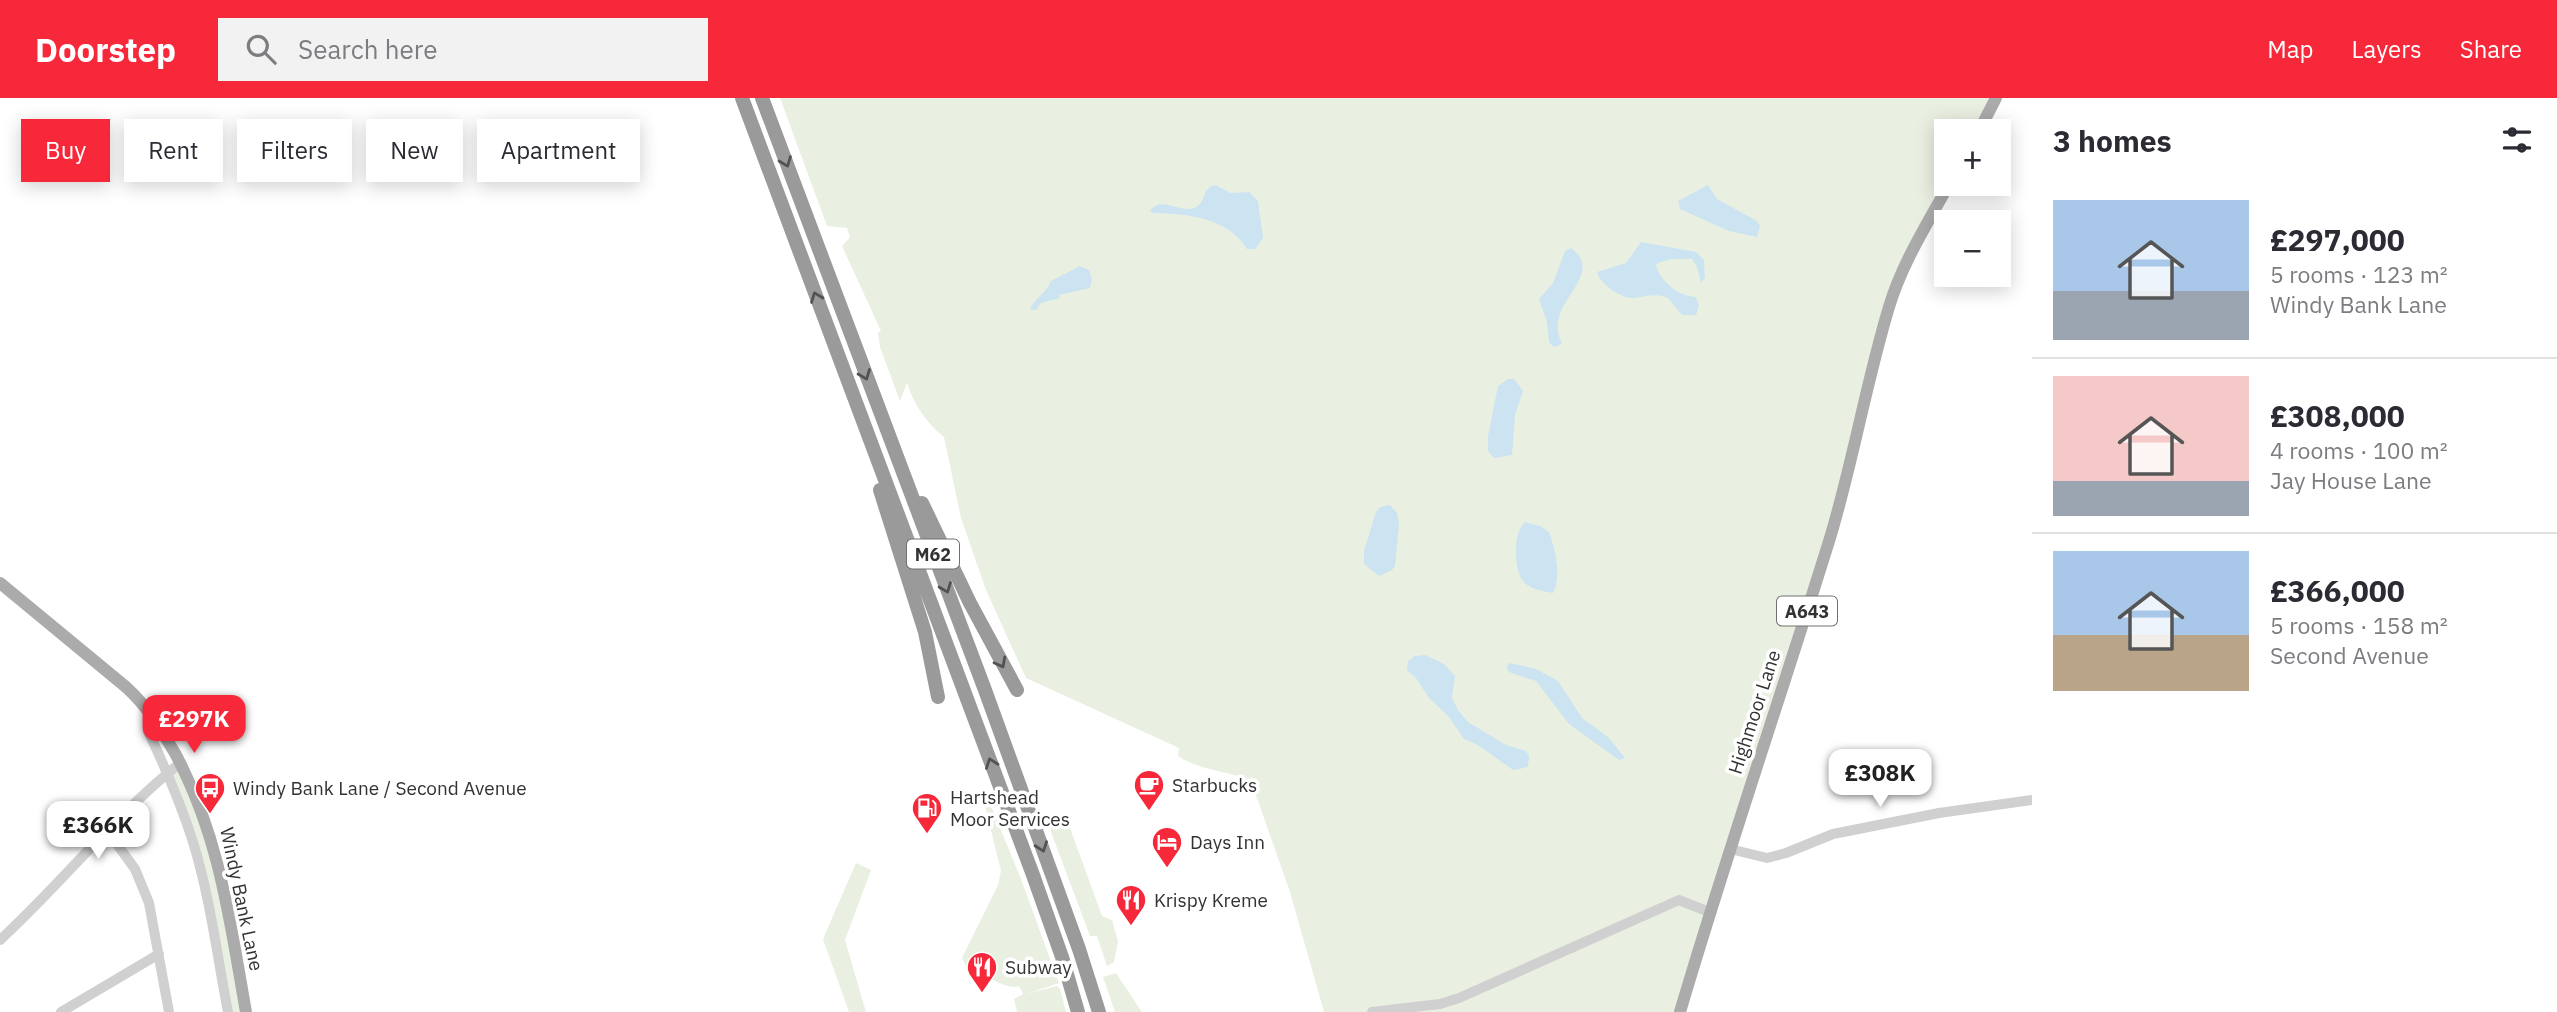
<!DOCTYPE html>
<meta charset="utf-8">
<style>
body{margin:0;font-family:"IBM Plex Sans",sans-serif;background:#f2f2f3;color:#2b2b33;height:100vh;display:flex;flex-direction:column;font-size:26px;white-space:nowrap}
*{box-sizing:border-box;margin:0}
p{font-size:23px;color:#7c7c81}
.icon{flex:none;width:38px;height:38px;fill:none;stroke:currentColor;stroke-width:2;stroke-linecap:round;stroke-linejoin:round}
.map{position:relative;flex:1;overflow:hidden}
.side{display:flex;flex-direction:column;background:#fff;width:525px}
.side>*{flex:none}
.guide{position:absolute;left:21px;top:21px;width:665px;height:63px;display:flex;gap:14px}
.buttons{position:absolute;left:1934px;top:21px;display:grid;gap:14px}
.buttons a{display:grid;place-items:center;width:77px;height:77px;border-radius:0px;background:#fff;box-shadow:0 4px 18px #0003;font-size:35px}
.price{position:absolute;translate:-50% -60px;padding:0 16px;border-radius:14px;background:#fff;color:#222;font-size:23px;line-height:46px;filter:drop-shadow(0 2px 4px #0008)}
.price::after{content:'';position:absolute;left:50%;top:42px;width:21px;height:16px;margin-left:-10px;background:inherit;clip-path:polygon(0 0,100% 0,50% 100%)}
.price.selected{background:#f6283a;color:#fff}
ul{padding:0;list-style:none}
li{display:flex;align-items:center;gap:21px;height:175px;padding:0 21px}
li+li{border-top:2px solid #e1e1e2}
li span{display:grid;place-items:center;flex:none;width:196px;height:140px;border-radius:0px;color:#555}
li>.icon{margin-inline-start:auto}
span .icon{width:84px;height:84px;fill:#fffc;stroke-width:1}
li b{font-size:30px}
h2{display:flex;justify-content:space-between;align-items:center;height:84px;padding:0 21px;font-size:30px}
.pill{padding:0 24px;border-radius:0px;background:#fff;box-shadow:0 4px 18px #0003;font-size:24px;line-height:63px}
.pill.selected{background:#f6283a;color:#fff}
header{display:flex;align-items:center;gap:42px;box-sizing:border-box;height:98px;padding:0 35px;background:#f6283a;color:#fff}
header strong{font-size:33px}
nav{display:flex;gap:38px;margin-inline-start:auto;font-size:24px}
.search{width:490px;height:63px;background:#f2f2f3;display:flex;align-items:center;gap:18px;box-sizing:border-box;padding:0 24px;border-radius:0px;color:#7c7c81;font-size:26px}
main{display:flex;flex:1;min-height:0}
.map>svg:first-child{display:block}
.green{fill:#e9f0e1}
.water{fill:#cce3f1}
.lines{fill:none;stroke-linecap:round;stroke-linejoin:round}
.minor{stroke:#d0d0d0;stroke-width:10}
.major{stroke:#ababab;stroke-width:12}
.highway{stroke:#9a9a9a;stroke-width:14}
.oneway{stroke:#525252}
.labels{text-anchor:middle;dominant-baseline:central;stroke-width:7;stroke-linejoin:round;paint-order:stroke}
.shield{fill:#fff;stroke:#707070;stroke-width:2}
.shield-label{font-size:18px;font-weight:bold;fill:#333}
.street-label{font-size:19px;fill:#333;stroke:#fff}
.poi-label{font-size:19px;fill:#333;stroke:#fff;text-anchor:start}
</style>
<header>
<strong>Doorstep</strong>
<div class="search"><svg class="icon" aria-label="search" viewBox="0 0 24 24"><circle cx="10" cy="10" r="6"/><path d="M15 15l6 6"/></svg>Search here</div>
<nav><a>Map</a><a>Layers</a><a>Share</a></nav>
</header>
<main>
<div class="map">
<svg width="2032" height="914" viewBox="0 0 2032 914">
<rect width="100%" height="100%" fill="#fff"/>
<path class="green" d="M780,0H1991L1979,33H1946V86L1890,208L1856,348L1680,914H1324L1290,794L1251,683C1227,672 1200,673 1178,658L1179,650L1026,580L986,492L961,420L944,339C927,326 913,305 907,285L900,303L880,249L878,235L881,233L842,148L850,139L847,130L827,128Z
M180,665L197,703L246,914H228L205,789L168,674Z
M981,692L987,698L1021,781L1059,885L1026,896L1057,888L1060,891L1066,914H1017L1014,901L1023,896L1019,888C1003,893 987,873 970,876L962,860L998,787L1001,773Z
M1057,718L1070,730L1102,818L1112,822L1118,843L1114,864L1107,868L1097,838H1090L1051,734L1050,722Z
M856,765L871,772L845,842L866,914H849L823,841Z
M1116,875L1142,914H1115L1103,879Z"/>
<path class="water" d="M1215,87L1231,95L1249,94L1258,103L1263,140L1255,151H1247C1227,119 1188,116 1153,115L1150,113C1161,97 1179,115 1194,110C1206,107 1201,90 1215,87Z
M1708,87L1717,101L1757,123L1760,128L1757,139L1729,133L1680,111L1678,103Z
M1641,144L1696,154L1704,162L1705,180L1701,185L1697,169L1692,161H1672L1657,165L1656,168C1662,185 1678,198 1696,199L1699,208L1696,217H1682L1668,200L1663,198C1652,196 1643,199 1634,200C1621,201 1600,186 1597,174L1626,165Z
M1571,150C1601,171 1564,197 1559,219C1556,228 1558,237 1562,246L1554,249L1549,244L1547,224L1539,201L1553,185L1565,153Z
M1080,168L1089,172L1092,181L1090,190L1059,197L1060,200L1041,205L1036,212H1030C1034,200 1047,195 1051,183Z
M1508,281H1514L1523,293L1515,317L1512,357L1494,360L1488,353V338L1498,288Z
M1390,407L1397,415L1399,427L1395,468L1392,472L1379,478L1364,466V453L1376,414L1380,409Z
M1525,424L1540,428L1549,434C1555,451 1562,478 1553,495C1543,493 1528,491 1522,482C1514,469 1513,434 1525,424Z
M1425,557L1444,566L1455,578L1452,600L1458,612L1468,624L1506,647L1526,653L1529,658L1528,669L1513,672L1478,647L1464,641L1449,619L1429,600L1416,580L1407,572L1408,563L1415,558Z
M1510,565L1536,571L1558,583L1582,620L1608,639L1625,660L1619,662L1569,626L1536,583L1509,574L1506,569Z"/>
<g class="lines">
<path class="minor" d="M148,633C165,669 181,706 193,744C210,799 217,857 228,914
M106,731L135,771L149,805L169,914
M1730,751L1767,760L1786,755L1833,736L1939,715L2032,702
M0,842C62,785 114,718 180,665
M61,914L159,856
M1372,914L1440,906L1459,900L1679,802L1709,814"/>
<path class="major" d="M1979,33L1996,0
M0,485L126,589C148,609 161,631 176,657C220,740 230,824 246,914
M1680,914C1727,755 1781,598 1830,440C1853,364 1866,285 1889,209C1902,165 1928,125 1949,86"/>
<path class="highway" d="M742,0L1033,777L1062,859L1078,914
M762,0L985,592L1079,851L1099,914
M880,392L925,534L938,599
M922,405L970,505L1017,592"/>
</g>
<defs><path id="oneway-chevron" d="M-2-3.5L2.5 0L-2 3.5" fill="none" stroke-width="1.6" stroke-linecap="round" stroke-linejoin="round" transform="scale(1.75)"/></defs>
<g class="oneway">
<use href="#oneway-chevron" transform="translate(786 64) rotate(69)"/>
<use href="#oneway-chevron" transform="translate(816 199) rotate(-111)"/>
<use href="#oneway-chevron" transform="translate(865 277) rotate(69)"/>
<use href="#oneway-chevron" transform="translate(946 490) rotate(69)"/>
<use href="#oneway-chevron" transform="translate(1001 565) rotate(62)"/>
<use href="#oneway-chevron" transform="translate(991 665) rotate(-110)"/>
<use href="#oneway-chevron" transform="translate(1042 749) rotate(70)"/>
</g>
<defs>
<g id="cafe-pin" transform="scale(1.575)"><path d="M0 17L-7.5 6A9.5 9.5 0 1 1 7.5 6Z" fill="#f6283a" stroke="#fff"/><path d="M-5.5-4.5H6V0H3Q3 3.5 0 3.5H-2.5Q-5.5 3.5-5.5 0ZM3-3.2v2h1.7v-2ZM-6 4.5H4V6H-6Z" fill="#fff"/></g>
<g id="bus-pin" transform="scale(1.575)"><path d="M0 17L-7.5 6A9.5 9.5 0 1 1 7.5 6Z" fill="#f6283a" stroke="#fff"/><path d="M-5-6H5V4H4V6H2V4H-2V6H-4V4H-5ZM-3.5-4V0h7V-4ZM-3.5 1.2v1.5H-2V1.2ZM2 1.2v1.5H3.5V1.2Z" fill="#fff"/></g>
<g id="fuel-pin" transform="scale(1.575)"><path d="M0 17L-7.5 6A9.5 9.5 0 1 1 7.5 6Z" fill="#f6283a" stroke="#fff"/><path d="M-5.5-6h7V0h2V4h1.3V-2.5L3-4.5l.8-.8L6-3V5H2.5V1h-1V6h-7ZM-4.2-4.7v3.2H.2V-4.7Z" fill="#fff"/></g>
<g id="hotel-pin" transform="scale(1.575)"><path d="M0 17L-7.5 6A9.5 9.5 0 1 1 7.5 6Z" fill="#f6283a" stroke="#fff"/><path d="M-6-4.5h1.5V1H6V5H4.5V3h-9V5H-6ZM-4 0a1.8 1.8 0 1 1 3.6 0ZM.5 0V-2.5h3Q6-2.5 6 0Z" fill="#fff"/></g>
<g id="restaurant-pin" transform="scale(1.575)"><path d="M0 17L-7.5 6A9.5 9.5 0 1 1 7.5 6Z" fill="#f6283a" stroke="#fff"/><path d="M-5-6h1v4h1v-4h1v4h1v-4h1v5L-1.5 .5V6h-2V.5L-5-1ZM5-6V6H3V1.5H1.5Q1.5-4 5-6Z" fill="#fff"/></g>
</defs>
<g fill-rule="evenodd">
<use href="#cafe-pin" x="1149" y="687"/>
<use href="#bus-pin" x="210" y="690"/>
<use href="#fuel-pin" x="927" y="710"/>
<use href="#hotel-pin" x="1167" y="744"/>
<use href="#restaurant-pin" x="1131" y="802"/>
<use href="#restaurant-pin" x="982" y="869"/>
</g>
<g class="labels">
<g class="shield">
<rect x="907" y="441.5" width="52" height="29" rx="5"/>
<rect x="1777" y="498.5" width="60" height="29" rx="5"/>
</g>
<g class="shield-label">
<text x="933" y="456">M62</text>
<text x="1807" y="513">A643</text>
</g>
<g class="street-label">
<text transform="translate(1754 614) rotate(-72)">Highmoor Lane</text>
<text transform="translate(242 801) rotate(78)">Windy Bank Lane</text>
</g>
<g class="poi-label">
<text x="1172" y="687">Starbucks</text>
<text x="233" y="690">Windy Bank Lane / Second Avenue</text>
<text x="950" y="699">Hartshead<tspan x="950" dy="22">Moor Services</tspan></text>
<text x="1190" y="744">Days Inn</text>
<text x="1154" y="802">Krispy Kreme</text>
<text x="1005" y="869">Subway</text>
</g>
</g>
</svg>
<div class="buttons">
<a>+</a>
<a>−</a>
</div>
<b class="price selected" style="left:194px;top:657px">£297K</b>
<b class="price" style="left:1880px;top:711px">£308K</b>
<b class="price" style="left:98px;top:763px">£366K</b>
<div class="guide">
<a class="pill selected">Buy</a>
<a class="pill">Rent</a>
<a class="pill">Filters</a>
<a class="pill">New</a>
<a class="pill">Apartment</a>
</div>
</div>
<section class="side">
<h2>3 homes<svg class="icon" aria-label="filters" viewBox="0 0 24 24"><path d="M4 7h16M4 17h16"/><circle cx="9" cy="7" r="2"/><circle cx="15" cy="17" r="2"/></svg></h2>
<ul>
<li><span style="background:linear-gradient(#a9c7e8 65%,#9aa5b1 0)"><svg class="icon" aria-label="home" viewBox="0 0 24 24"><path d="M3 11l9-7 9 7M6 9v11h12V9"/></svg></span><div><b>£297,000</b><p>5 rooms · 123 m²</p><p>Windy Bank Lane</p></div></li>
<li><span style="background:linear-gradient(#f6c9c9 75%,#9aa5b1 0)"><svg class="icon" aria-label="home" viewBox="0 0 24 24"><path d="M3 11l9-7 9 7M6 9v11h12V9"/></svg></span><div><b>£308,000</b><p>4 rooms · 100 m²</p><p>Jay House Lane</p></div></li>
<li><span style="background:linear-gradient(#a9c7e8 60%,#b9a48a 0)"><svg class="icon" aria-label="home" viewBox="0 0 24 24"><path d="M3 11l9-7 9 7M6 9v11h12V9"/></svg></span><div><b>£366,000</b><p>5 rooms · 158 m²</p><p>Second Avenue</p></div></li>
</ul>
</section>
</main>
